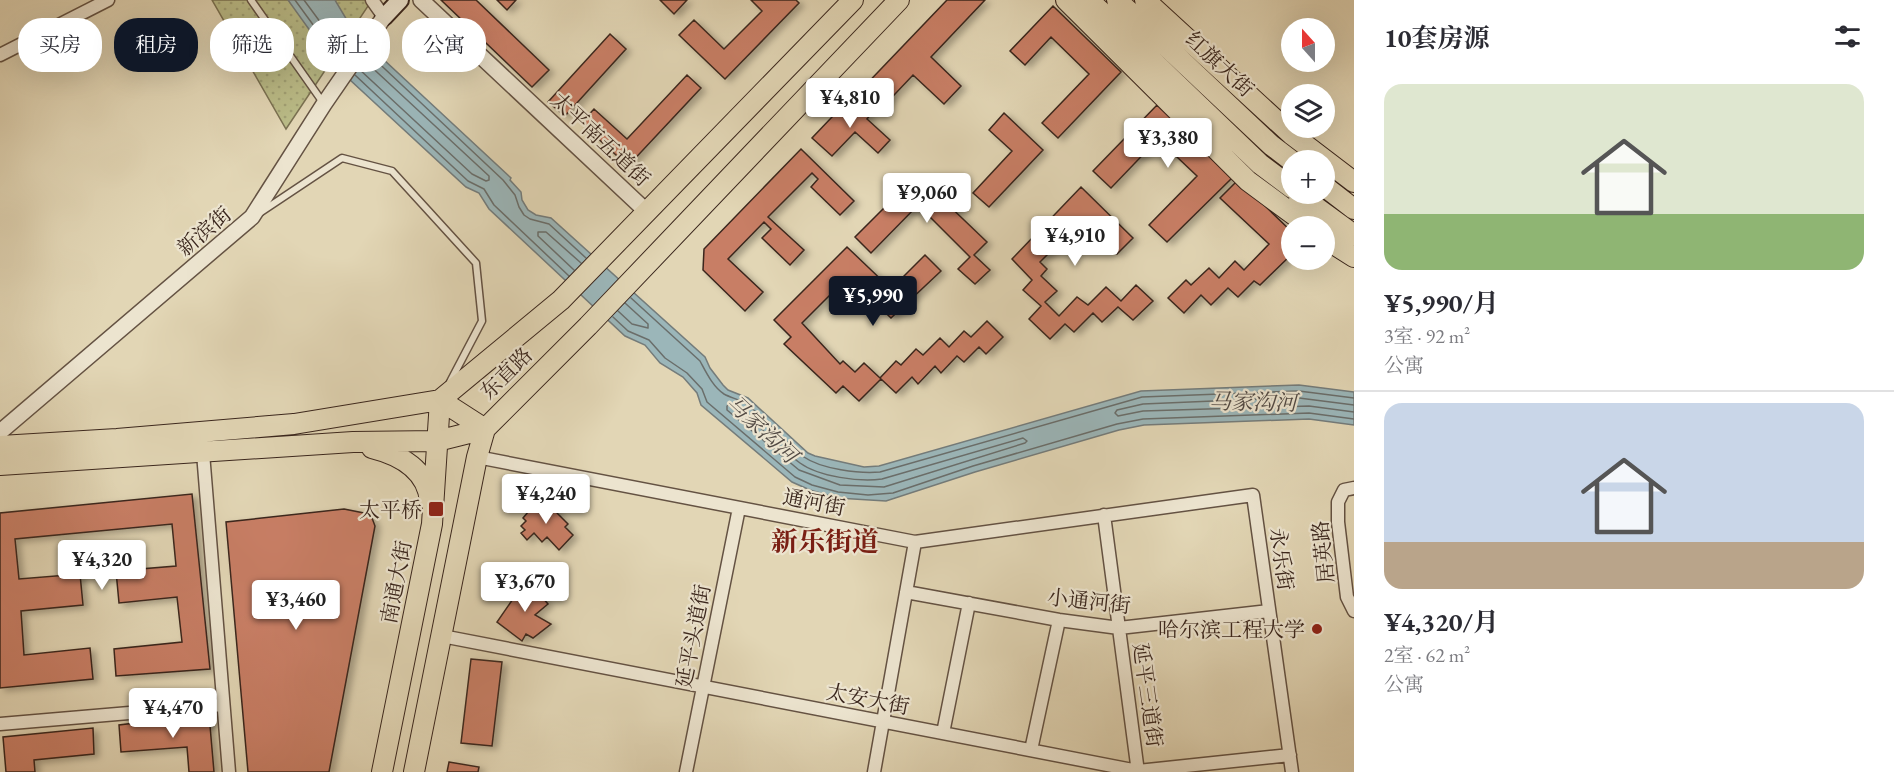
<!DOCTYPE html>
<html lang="zh">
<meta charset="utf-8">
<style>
body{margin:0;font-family:"EB Garamond","Noto Serif SC",serif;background:#f2f2f3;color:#2b2b33;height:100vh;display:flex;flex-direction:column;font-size:22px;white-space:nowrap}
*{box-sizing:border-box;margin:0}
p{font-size:20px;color:#7c7c81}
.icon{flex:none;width:33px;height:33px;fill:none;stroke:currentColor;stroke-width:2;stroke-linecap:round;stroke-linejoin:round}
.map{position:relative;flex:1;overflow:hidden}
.sheet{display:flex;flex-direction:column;background:#fff;width:540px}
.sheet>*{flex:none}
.banner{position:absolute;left:18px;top:18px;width:570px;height:54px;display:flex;gap:12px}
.needle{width:39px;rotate:339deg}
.controls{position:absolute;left:1281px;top:18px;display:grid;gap:12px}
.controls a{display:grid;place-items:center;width:54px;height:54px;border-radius:50%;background:#fff;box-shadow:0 6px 24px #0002;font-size:30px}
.price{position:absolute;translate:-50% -51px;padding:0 14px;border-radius:6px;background:#fff;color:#222;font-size:20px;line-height:39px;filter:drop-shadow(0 2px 3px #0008)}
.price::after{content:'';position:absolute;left:50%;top:36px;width:18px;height:14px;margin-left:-9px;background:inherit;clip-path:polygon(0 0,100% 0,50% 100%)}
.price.active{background:#111827;color:#fff}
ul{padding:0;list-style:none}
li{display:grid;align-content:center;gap:12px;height:318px;padding:0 30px}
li+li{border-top:2px solid #e1e1e2}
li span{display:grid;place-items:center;height:186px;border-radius:18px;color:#555}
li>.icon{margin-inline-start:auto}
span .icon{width:108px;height:108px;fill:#fffc;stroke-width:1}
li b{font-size:26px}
h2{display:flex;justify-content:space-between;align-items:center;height:72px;padding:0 30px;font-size:26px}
.tag{padding:0 21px;border-radius:24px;background:#fff;box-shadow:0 6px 24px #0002;font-size:21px;line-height:54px}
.tag.active{background:#111827;color:#fff}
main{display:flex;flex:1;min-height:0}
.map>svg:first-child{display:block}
.park{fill:url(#park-dots);stroke:#7a7152;stroke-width:1.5}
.water{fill:#9bb6b9;stroke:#747c7b;stroke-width:1.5}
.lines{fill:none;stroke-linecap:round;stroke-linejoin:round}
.shore{stroke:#6a6e6b;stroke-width:1.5}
.building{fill:#c87e65;stroke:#3a261d;stroke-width:1.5;filter:url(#shadow)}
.service-casing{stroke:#645243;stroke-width:9}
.minor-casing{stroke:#645243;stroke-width:15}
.tertiary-casing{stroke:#645243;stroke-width:18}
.secondary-casing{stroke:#3a261d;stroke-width:20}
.primary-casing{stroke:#3a261d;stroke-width:22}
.trunk-casing{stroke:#3a261d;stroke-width:22}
.service{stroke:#ece4cf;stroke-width:6}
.minor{stroke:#ece4cf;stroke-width:12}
.tertiary{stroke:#ece4cf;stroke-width:15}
.secondary{stroke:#ece4cf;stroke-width:16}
.primary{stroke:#e2d6b5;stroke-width:20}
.trunk{stroke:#e2d6b5;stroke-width:20}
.poi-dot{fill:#8f2418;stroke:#ece4cf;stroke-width:2}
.labels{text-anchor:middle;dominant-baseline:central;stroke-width:4.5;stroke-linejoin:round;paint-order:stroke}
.street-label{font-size:21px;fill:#3a261d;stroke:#ece4cf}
.poi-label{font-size:21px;fill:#3a261d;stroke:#ece4cf;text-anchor:end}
.water-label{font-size:22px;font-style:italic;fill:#524a44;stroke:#ece4cf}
.district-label{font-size:27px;font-weight:bold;fill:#7a1f14;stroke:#ece4cf}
</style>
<main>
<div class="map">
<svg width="1354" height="772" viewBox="0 0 1354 772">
<defs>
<pattern id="park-dots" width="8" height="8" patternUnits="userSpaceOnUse" patternTransform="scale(1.5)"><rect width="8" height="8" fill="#babc88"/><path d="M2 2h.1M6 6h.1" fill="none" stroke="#a1a175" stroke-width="1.8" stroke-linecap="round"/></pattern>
<filter id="shadow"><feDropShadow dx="5" dy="3" stdDeviation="3" flood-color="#0004"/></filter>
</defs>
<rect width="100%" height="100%" fill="#e2d6b5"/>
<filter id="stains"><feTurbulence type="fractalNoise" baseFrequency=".00333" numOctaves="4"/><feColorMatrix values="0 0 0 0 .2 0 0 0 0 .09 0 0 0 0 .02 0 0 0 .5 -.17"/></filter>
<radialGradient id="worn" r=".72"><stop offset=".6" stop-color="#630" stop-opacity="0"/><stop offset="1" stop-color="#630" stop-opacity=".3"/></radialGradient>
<path class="park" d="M212,0H372L286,129Z"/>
<path class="water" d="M288,0H335L354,32L511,178L510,180L521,192L522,200L528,210L536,215L551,218L705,357L710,368L723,385L728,390L748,398L808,453L815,456L864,467L879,466L1141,391L1299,385L1354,392V425L1309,419L1144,425L1119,430L975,472L886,501L837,498L810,490L792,482L701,405L697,393L683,377L660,363L645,345L625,336L489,209L479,193L466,187L336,67Z"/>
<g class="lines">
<path class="shore" d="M295,0L341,63
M304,0L346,57
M369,54L503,180L515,195L519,207L524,215L530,219L549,224L586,258
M359,69L472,174L486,181L489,180V176L365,61
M355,75L468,181L484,189L494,205L569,276
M574,270L538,236V232H546L581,263
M631,298L700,361C706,372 713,387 724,394C731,398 739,399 746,404C767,419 783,441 804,457C821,469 860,474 880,472L1142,397L1299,391L1354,398
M618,311L632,324L648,328V324L625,303
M613,317L628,331L649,340L665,358L687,373L702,389L707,402L795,477L812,485L838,492L868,495L893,493L973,466L1117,424L1143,419L1309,413L1354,419
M730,404L741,409C760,427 779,448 800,463C819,477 860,482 882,479L1023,438L1027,441L1025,443L884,487L840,485L799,470L727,410V406Z
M1354,405L1299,398H1281L1143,404L1117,410L1115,413L1118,416L1143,411L1309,406L1354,412"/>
</g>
<path class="building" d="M441,0H476L549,70L532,87Z
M497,0H516L507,10Z
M660,0H687L674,14Z
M751,0H796L799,3L725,79L679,35L694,20L724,49L762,11Z
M947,0H985L931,57L961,86L944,104L913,75L878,112L858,93Z
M1053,6L1121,72L1058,138L1042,123L1089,74L1051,37L1025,65L1010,51Z
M610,34L626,49L565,116L548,102Z
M687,75L701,88L628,166L581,123L594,109L627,139Z
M852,96L871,114L867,119L890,140L878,153L855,132L832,156L812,138Z
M1157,105L1233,177L1167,242L1149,225L1197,176L1158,139L1111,188L1093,171Z
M1004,113L1043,150L989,207L973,193L1012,151L989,130Z
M801,149L854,201L840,215L811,187L818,179L812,173L768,217L804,250L790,265L762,238L771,229L764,222L728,259L763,292L745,311L703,270L704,249Z
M917,175L987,242L974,255L990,270L975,284L958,269L970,257L918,205L871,253L855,237Z
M1238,180L1292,232V254L1260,285L1254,281L1238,297L1228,288L1211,305L1201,295L1184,313L1168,298L1186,280L1191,285L1209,268L1219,278L1235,261L1244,270L1269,244L1220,198Z
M1081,187L1133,238L1117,254L1081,221L1040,262L1047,269L1041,276L1057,291L1045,302L1059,316L1077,297L1088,305L1106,287L1121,301L1136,285L1153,301L1133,320L1118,307L1102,322L1093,313L1074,332L1065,324L1050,339L1029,319L1041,306L1023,290L1032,280L1012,259Z
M847,247L891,289L925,255L941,271L891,318L848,277L802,323L840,364L843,361L855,372L864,363L880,378L896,361L901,365L916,349L923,355L940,338L949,347L964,331L971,337L987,321L1003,337L986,354L979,347L964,362L957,356L941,373L935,366L918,384L912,377L896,393L881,379L859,401L843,386L836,393L784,344L791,337L774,320Z
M192,494L210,669L116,676L114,649L182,642L177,597L119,603L116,571L176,566L172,524L15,539L19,579L80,574L83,605L21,611L24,655L90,648L93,679L0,688V513Z
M549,501L557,510V513L568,524L565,527L573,535L559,550L547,537L542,542L534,533L527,540L521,533L525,530L521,526L526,521L523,518L534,505L536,508L543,506Z
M344,509L364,513L372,518L375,526L329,772H248L226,522Z
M529,582L548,604L535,615L551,624L533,638L526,634L522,641L497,622L524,583Z
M471,659L502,662L492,746L461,743Z
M209,714L214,772H189L187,747L121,752L119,725Z
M93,728L94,754L34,760L35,772H6L3,737Z
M449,762L479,767L478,772H447Z"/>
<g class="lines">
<g class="service-casing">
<path id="service" d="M251,0L324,104
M261,212L342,158L392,171L476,263L482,321L450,382"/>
</g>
<g class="minor-casing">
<path id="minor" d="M372,0L384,17
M0,55L108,0
M203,453L229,772
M477,457L915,542L1253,495L1292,772
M1354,488L1344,490L1338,502V522L1347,597L1354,611
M1104,515L1138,772
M906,592L1059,620L1119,628L1269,611
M442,636L1138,771L1290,755
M0,724L223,705
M943,733L969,603
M1031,750L1059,620
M686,772L739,508
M874,772L915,542"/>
</g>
<g class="tertiary-casing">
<path id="tertiary" d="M421,0L646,211
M0,432L252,217L324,104L384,17"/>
</g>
<g class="secondary-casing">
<path id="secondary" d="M384,17L400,0"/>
</g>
<g class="primary-casing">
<path id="primary" d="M1066,0L1248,181L1309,226
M1089,0L1260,164L1292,188
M1117,0L1271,145L1292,161
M1145,0L1291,134L1354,182
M1324,186L1354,209
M1298,194L1354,235
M1324,238L1354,257"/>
</g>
<g class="trunk-casing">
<path id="trunk" d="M440,400L485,429
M0,446L117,439L294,424L440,400L561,300L853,0
M372,448C400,455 427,469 430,501
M0,465L353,442L437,441L485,429L588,326L899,0
M382,772L432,524L440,400
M414,772L477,457L485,429"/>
</g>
<use href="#service" class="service"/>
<use href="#minor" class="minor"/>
<use href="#tertiary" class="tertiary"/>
<use href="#secondary" class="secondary"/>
<use href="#primary" class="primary"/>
<use href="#trunk" class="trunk"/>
</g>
<g class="poi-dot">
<rect x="428" y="501" width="16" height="16" rx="3"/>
<circle cx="1317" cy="629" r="6"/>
</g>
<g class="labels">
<g class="street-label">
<text transform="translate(1220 64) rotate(43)">红旗大街</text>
<text transform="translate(601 139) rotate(43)">太平南五道街</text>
<text transform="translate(204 231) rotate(-40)">新滨街</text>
<text transform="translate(506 373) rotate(-45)">东直路</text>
<text transform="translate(814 502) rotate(11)">通河街</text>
<text transform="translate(1323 552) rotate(-96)">居英路</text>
<text transform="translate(1282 559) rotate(82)">永乐街</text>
<text transform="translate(396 582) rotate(-79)">南通大街</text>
<text transform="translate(1089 601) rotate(6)">小通河街</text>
<text transform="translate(693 636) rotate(-79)">延平头道街</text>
<text transform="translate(1148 695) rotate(82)">延平三道街</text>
<text transform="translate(868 699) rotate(11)">太安大街</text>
</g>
<g class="poi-label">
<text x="422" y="509">太平桥</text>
<text x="1305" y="629">哈尔滨工程大学</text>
</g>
<g class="water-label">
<text transform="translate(1253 402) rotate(1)">马家沟河</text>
<text transform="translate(762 429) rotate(43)">马家沟河</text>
</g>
<g class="district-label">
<text x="825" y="541">新乐街道</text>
</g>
</g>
<rect width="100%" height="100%" filter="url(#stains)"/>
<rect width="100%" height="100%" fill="url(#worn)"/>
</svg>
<div class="controls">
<a><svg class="needle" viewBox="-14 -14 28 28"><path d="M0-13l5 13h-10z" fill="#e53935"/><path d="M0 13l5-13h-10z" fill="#7c7c81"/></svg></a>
<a><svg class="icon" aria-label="layers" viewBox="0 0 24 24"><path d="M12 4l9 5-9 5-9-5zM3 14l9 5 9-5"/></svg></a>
<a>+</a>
<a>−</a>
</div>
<b class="price" style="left:850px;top:129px">¥4,810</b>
<b class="price" style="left:1168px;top:169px">¥3,380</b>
<b class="price" style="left:927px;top:224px">¥9,060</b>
<b class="price" style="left:1075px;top:267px">¥4,910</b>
<b class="price active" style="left:873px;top:327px">¥5,990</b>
<b class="price" style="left:546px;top:525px">¥4,240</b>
<b class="price" style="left:102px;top:591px">¥4,320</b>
<b class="price" style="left:525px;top:613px">¥3,670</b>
<b class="price" style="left:296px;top:631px">¥3,460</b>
<b class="price" style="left:173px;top:739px">¥4,470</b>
<div class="banner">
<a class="tag">买房</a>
<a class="tag active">租房</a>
<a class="tag">筛选</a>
<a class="tag">新上</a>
<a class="tag">公寓</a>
</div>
</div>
<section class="sheet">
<h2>10套房源<svg class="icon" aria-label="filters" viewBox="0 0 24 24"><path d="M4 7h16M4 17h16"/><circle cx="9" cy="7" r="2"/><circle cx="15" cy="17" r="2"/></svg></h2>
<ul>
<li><span style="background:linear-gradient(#dfe7d0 70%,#8fb573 0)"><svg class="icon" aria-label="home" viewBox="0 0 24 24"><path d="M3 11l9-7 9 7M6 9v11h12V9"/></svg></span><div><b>¥5,990/月</b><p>3室 · 92 m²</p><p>公寓</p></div></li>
<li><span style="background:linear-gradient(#c9d6e8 75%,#b9a48a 0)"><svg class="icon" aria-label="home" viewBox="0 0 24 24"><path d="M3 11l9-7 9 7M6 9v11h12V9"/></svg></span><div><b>¥4,320/月</b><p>2室 · 62 m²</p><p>公寓</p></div></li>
</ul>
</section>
</main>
